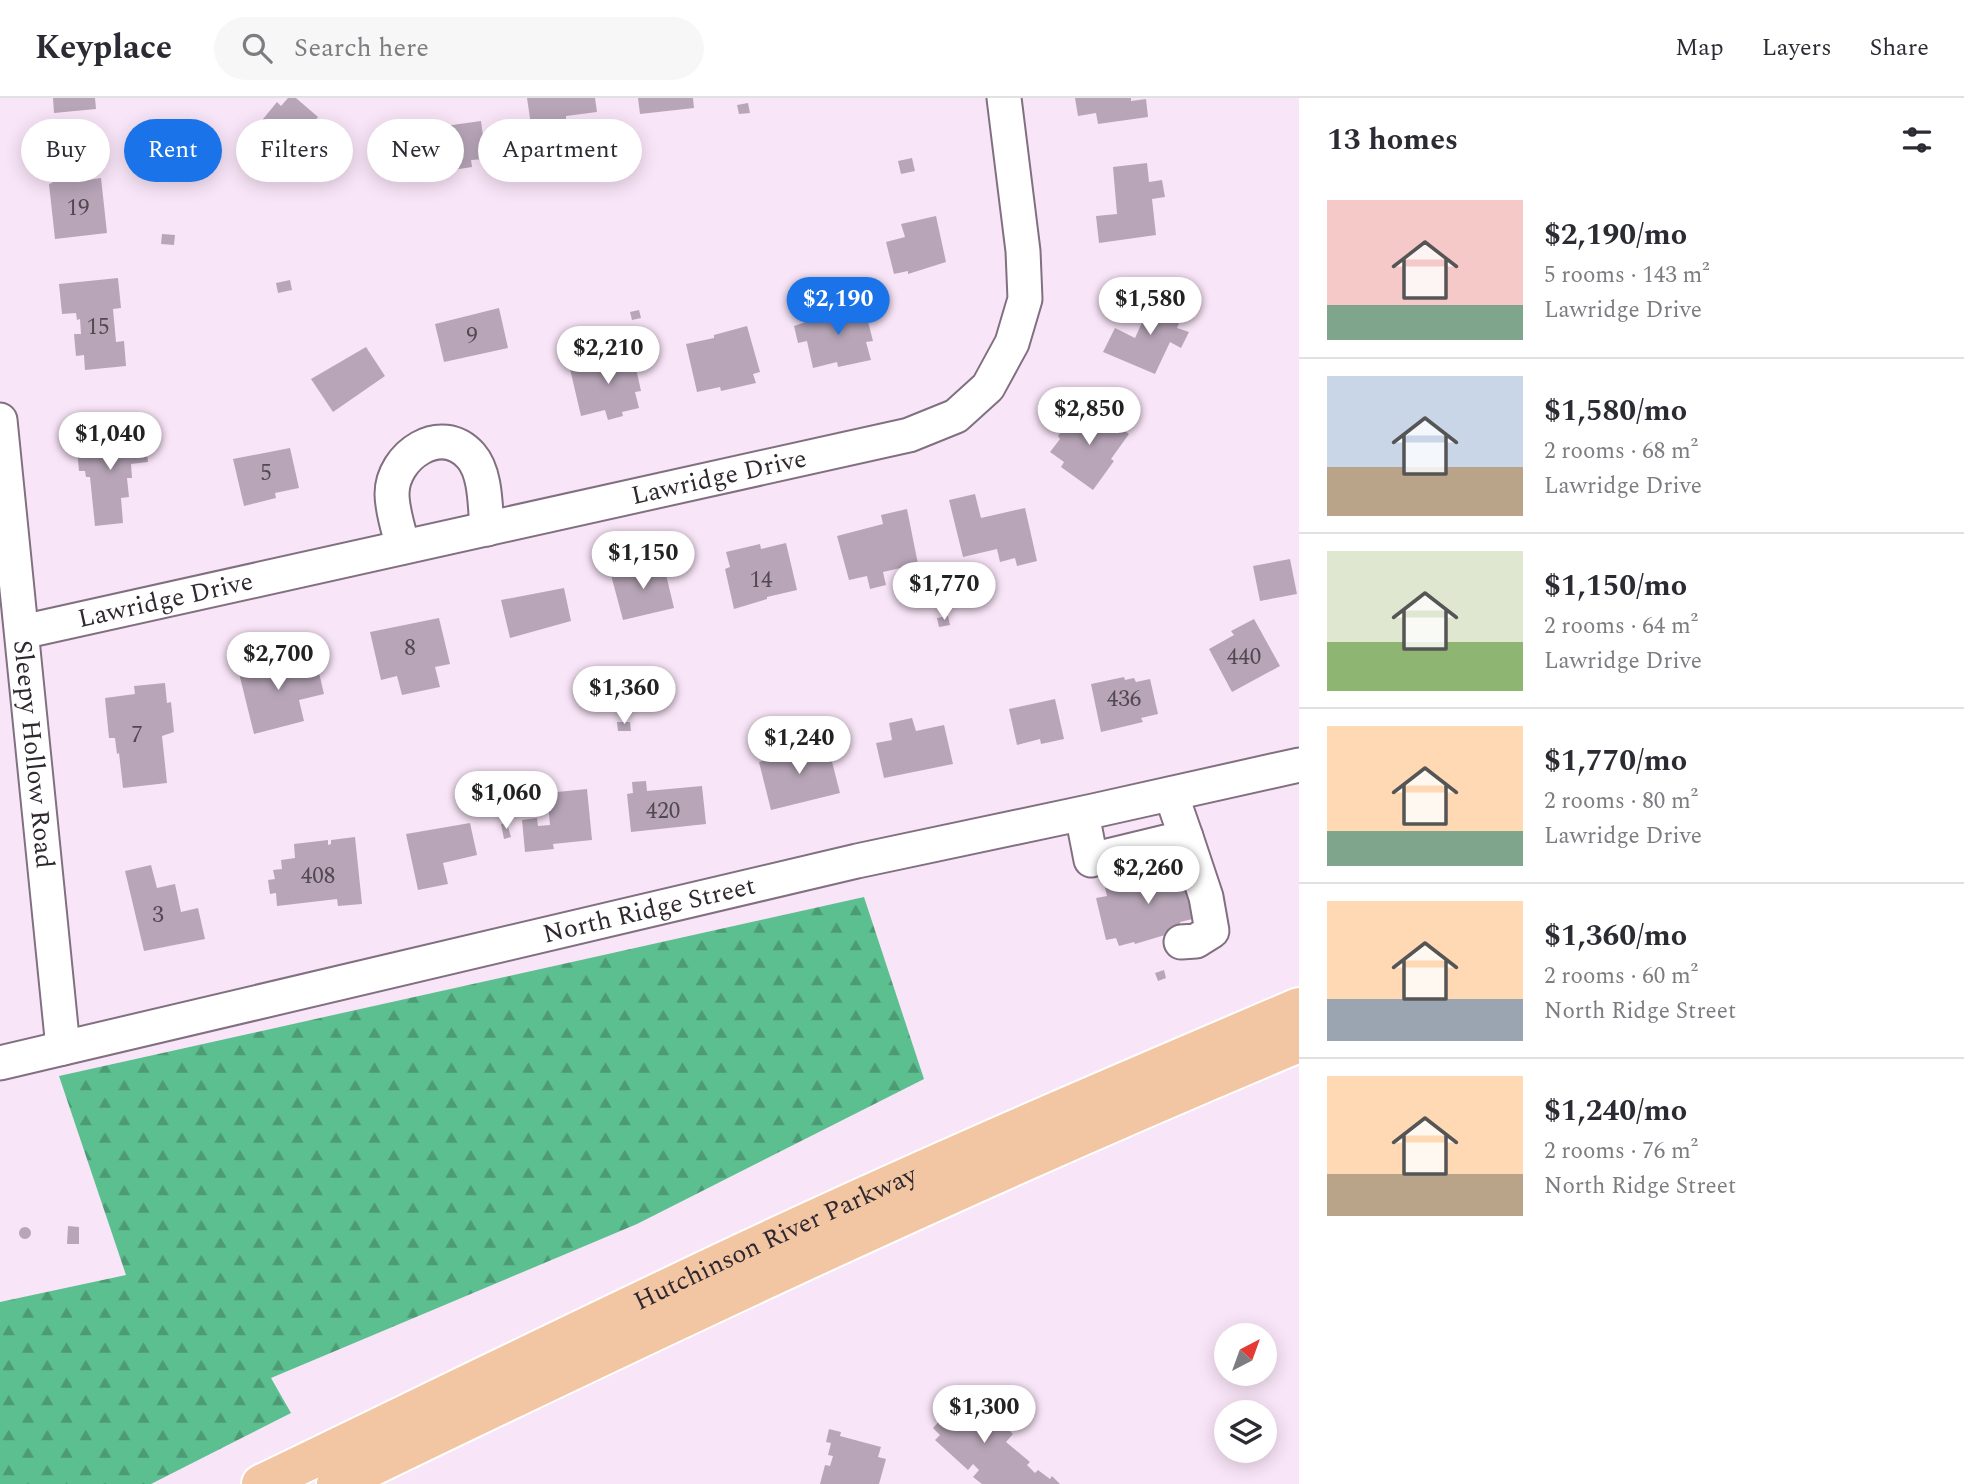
<!DOCTYPE html>
<meta charset="utf-8">
<style>
body{margin:0;font-family:Spectral,serif;background:#f7f7f7;color:#2b2b33;height:100vh;display:flex;flex-direction:column;font-size:26px;white-space:nowrap}
*{box-sizing:border-box;margin:0}
p{font-size:23px;color:#7c7c81}
.icon{flex:none;width:38px;height:38px;fill:none;stroke:currentColor;stroke-width:2;stroke-linecap:round;stroke-linejoin:round}
.map{position:relative;flex:1;overflow:hidden}
.side{display:flex;flex-direction:column;background:#fff;width:665px}
.side>*{flex:none}
.top-card{position:absolute;left:21px;top:21px;width:665px;height:63px;display:flex;gap:14px}
.needle{width:46px;rotate:41deg}
.tools{position:absolute;left:1214px;top:1225px;display:grid;gap:14px}
.tools a{display:grid;place-items:center;width:63px;height:63px;border-radius:50%;background:#fff;box-shadow:0 4px 18px #0003;font-size:35px}
.price{position:absolute;translate:-50% -60px;padding:0 16px;border-radius:24px;background:#fff;color:#222;font-size:23px;line-height:46px;filter:drop-shadow(0 2px 4px #0008)}
.price::after{content:'';position:absolute;left:50%;top:42px;width:21px;height:16px;margin-left:-10px;background:inherit;clip-path:polygon(0 0,100% 0,50% 100%)}
.price.current{background:#1a73e8;color:#fff}
ul{padding:0;list-style:none}
li{display:flex;align-items:center;gap:21px;height:175px;padding:0 28px}
li+li{border-top:2px solid #e1e1e2}
li span{display:grid;place-items:center;flex:none;width:196px;height:140px;border-radius:0px;color:#555}
li>.icon{margin-inline-start:auto}
span .icon{width:84px;height:84px;fill:#fffc;stroke-width:1}
li b{font-size:30px}
h2{display:flex;justify-content:space-between;align-items:center;height:84px;padding:0 28px;font-size:30px}
.chip{padding:0 24px;border-radius:32px;background:#fff;box-shadow:0 4px 18px #0003;font-size:24px;line-height:63px}
.chip.current{background:#1a73e8;color:#fff}
header{display:flex;align-items:center;gap:42px;box-sizing:border-box;height:98px;padding:0 35px;background:#fff;border-bottom:2px solid #e1e1e2}
header strong{font-size:33px}
nav{display:flex;gap:38px;margin-inline-start:auto;font-size:24px}
.search{width:490px;height:63px;background:#f7f7f7;display:flex;align-items:center;gap:18px;box-sizing:border-box;padding:0 24px;border-radius:38px;color:#7c7c81;font-size:26px}
main{display:flex;flex:1;min-height:0}
.map>svg:first-child{display:block}
.forest{fill:url(#forest-firs)}
.building{fill:#b8a6b8}
.lines{fill:none;stroke-linecap:round;stroke-linejoin:round}
.minor-casing{stroke:#817080;stroke-width:37}
.highway-casing{stroke:#fff;stroke-width:42}
.minor{stroke:#fff;stroke-width:33}
.highway{stroke:#f2c5a3;stroke-width:38}
.labels{text-anchor:middle;dominant-baseline:central;stroke-width:5;stroke-linejoin:round;paint-order:stroke}
.number-label{font-size:23px;fill:#514851}
.street-label{font-size:26px;fill:#2f282f;stroke:#fff7fe}
</style>
<header>
<strong>Keyplace</strong>
<div class="search"><svg class="icon" aria-label="search" viewBox="0 0 24 24"><circle cx="10" cy="10" r="6"/><path d="M15 15l6 6"/></svg>Search here</div>
<nav><a>Map</a><a>Layers</a><a>Share</a></nav>
</header>
<main>
<div class="map">
<svg width="1299" height="1386" viewBox="0 0 1299 1386">
<defs>
<pattern id="forest-firs" width="22" height="20" patternUnits="userSpaceOnUse" patternTransform="scale(1.75)"><rect width="22" height="20" fill="#5cbf8f"/><path d="M5 1l3.5 6h-7zM16 11l3.5 6h-7z" fill="#4c9b75"/></pattern>
</defs>
<rect width="100%" height="100%" fill="#f9e5f8"/>
<path class="forest" d="M864,799L924,981L637,1126L271,1280L291,1315L151,1386H0V1204L126,1177L59,978Z"/>
<path class="building" d="M53,0H95L96,11L54,15Z
M288,0H296L318,19L315,23L334,39L303,76L279,56L277,59L271,54L262,65L241,48L277,4L281,8Z
M527,0H595L597,14L566,18V23L531,27Z
M638,0H693L694,10L640,16Z
M1075,0H1131V3L1146,1L1148,19L1098,26L1096,15L1078,18Z
M748,5L750,15L739,16L737,7Z
M481,23L486,61L471,62L472,69L453,72V66L418,71L413,36H410L409,33Z
M912,60L915,73L901,76L898,63Z
M1147,65L1149,84L1162,82L1165,99L1152,101L1156,137L1099,145L1096,118L1117,116L1113,69Z
M86,66L88,82L101,80L107,135L55,141L49,86L52,85L51,70Z
M936,118L946,164L908,176V173L894,176L886,144L905,139L901,126Z
M162,136L175,137L174,147L161,146Z
M118,180L121,210L113,211L116,244L124,243L126,268L85,272L84,257L76,258L74,236H81L80,221L77,222L76,215L62,216L59,186Z
M290,182L292,192L278,195L276,185Z
M1154,198L1185,212L1177,230L1189,234L1181,250L1170,244L1155,276L1103,254L1115,230L1135,240Z
M863,204L873,243L866,244L871,262L838,269L837,264L813,270L807,243L798,245L794,228Z
M499,210L508,250L444,264L435,226Z
M639,212L641,220L632,222L630,214Z
M747,228L760,274L753,276L756,285L721,293L720,289L697,294L686,246L714,240V237Z
M366,249L385,278L333,314L311,281Z
M632,252L641,293L635,294L639,310L622,314L623,318L608,322L605,312L581,318L570,271L599,265L598,262Z
M1090,308L1129,336L1111,361L1114,363L1093,392L1061,369L1064,364L1050,354L1060,341L1058,338L1068,323L1076,329Z
M128,336V339L145,337L148,364L131,366L132,380H127L129,399L121,400L123,425L95,428L90,379H86L85,373H79L76,341Z
M290,350L299,390L275,395L276,400L244,408L233,361Z
M975,396L981,420L1025,410L1037,463L1017,468L1015,460L1000,464L997,451L963,459L949,402Z
M907,411L918,466L883,474L886,487L870,491L867,478L849,482L837,438L883,426L881,417Z
M786,445L797,492L767,499V501L734,511L725,471L730,469L726,454L760,446L761,451Z
M1290,461L1297,496L1260,503L1253,468Z
M663,464L674,510L623,522L611,477Z
M564,490L571,523L510,540L501,502Z
M948,518L950,527L939,529L937,520Z
M439,520L450,566L435,569L440,589L402,597L397,578L381,582L370,534Z
M1254,521L1280,568L1232,594L1209,551L1234,537L1231,533Z
M268,560L270,572L316,562L324,596L299,602L304,623L254,636L237,567Z
M1124,579L1125,582L1134,580L1136,584L1150,581L1158,616L1141,620L1143,624L1101,634L1091,586Z
M165,585L167,605L171,604L174,634L162,638L167,685L123,690L119,655L117,656L115,640H109L105,600L135,596L134,588Z
M1055,601L1064,641L1041,646L1040,641L1017,647L1009,611Z
M912,620L916,633L944,627L953,666L884,680L876,645L892,642L889,625Z
M617,624H630L631,633H618Z
M816,645L818,651L828,648L840,695L771,712L759,664L785,658L784,653Z
M646,683L647,693L702,688L706,726L631,734L627,696L633,695L632,684Z
M587,691L592,742L553,746L554,751L525,754L522,722L537,720L538,728L550,727L547,695Z
M470,725L477,757L443,765L448,786L418,792L406,736Z
M507,725L511,739L504,741L501,726Z
M355,739L362,806L338,808L337,801L277,808L276,795L270,796L268,782L275,781L273,772L282,771L281,762L295,760L294,746L328,742V747L331,746V742Z
M151,767L157,790L175,786L181,814L198,810L205,841L144,853L125,773Z
M1189,769L1201,819L1180,824L1181,831L1164,835L1165,837L1135,846L1134,844L1119,848L1116,840L1106,842L1096,800L1107,798L1105,790L1120,786L1122,783L1120,773L1129,771L1131,781H1135Z
M1164,872L1166,880L1158,883L1155,875Z
M68,1128L79,1129V1146H67Z
M19 1135a6 6 0 1 1 12 0a6 6 0 1 1-12 0Z
M965,1288L976,1297L973,1300L981,1308L978,1311L986,1319L993,1311L1002,1319L999,1323L1013,1336L1006,1344L1030,1364L1027,1367L1035,1375L1038,1372L1050,1381L1052,1378L1060,1386H982L973,1379L979,1372L973,1366L968,1372L935,1342L940,1337L933,1330L961,1299L958,1296Z
M829,1331L841,1334L840,1338L881,1349L878,1359L886,1361L879,1386H820L825,1367L830,1368L833,1358L828,1357L831,1345L826,1344Z"/>
<g class="lines">
<g class="minor-casing">
<g id="minor">
<path id="s1" d="M0,322L63,950"/>
<path d="M403,449C399,433 392,413 392,396C392,358 441,324 471,358C486,375 485,408 487,431"/>
<path id="s2" d="M22,534L909,337L956,318L988,289L1012,245L1025,201L1023,153L1004,0"/>
<path d="M1082,716L1091,762L1186,739L1171,696"/>
<path d="M1181,844L1196,843L1212,833L1206,799L1186,739"/>
<path id="s3" d="M0,965L857,763L1093,713L1299,667"/>
</g>
</g>
<g class="highway-casing">
<g id="highway">
<path id="s4" d="M261,1386C425,1307 588,1227 752,1150C933,1065 1116,987 1299,909"/>
<path d="M336,1386C654,1232 973,1081 1299,945"/>
</g>
</g>
<use href="#minor" class="minor"/>
<use href="#highway" class="highway"/>
</g>
<g class="labels">
<g class="number-label">
<text x="78" y="110">19</text>
<text x="98" y="229">15</text>
<text x="472" y="238">9</text>
<text x="266" y="375">5</text>
<text x="761" y="482">14</text>
<text x="410" y="550">8</text>
<text x="1244" y="559">440</text>
<text x="1124" y="601">436</text>
<text x="137" y="637">7</text>
<text x="663" y="713">420</text>
<text x="318" y="778">408</text>
<text x="158" y="817">3</text>
</g>
<g class="street-label">
<text stroke="none"><textPath href="#s2" startOffset="714">Lawridge Drive</textPath></text>
<text stroke="none"><textPath href="#s2" startOffset="147">Lawridge Drive</textPath></text>
<text stroke="none"><textPath href="#s1" startOffset="336">Sleepy Hollow Road</textPath></text>
<text stroke="none"><textPath href="#s3" startOffset="667">North Ridge Street</textPath></text>
<text stroke="none"><textPath href="#s4" startOffset="570">Hutchinson River Parkway</textPath></text>
</g>
</g>
</svg>
<div class="tools">
<a><svg class="needle" viewBox="-14 -14 28 28"><path d="M0-13l5 13h-10z" fill="#e53935"/><path d="M0 13l5-13h-10z" fill="#7c7c81"/></svg></a>
<a><svg class="icon" aria-label="layers" viewBox="0 0 24 24"><path d="M12 4l9 5-9 5-9-5zM3 14l9 5 9-5"/></svg></a>
</div>
<b class="price current" style="left:838px;top:239px">$2,190</b>
<b class="price" style="left:1150px;top:239px">$1,580</b>
<b class="price" style="left:608px;top:288px">$2,210</b>
<b class="price" style="left:1089px;top:349px">$2,850</b>
<b class="price" style="left:110px;top:374px">$1,040</b>
<b class="price" style="left:643px;top:493px">$1,150</b>
<b class="price" style="left:944px;top:524px">$1,770</b>
<b class="price" style="left:278px;top:594px">$2,700</b>
<b class="price" style="left:624px;top:628px">$1,360</b>
<b class="price" style="left:799px;top:678px">$1,240</b>
<b class="price" style="left:506px;top:733px">$1,060</b>
<b class="price" style="left:1148px;top:808px">$2,260</b>
<b class="price" style="left:984px;top:1347px">$1,300</b>
<div class="top-card">
<a class="chip">Buy</a>
<a class="chip current">Rent</a>
<a class="chip">Filters</a>
<a class="chip">New</a>
<a class="chip">Apartment</a>
</div>
</div>
<section class="side">
<h2>13 homes<svg class="icon" aria-label="filters" viewBox="0 0 24 24"><path d="M4 7h16M4 17h16"/><circle cx="9" cy="7" r="2"/><circle cx="15" cy="17" r="2"/></svg></h2>
<ul>
<li><span style="background:linear-gradient(#f6c9c9 75%,#7fa58c 0)"><svg class="icon" aria-label="home" viewBox="0 0 24 24"><path d="M3 11l9-7 9 7M6 9v11h12V9"/></svg></span><div><b>$2,190/mo</b><p>5 rooms · 143 m²</p><p>Lawridge Drive</p></div></li>
<li><span style="background:linear-gradient(#c9d6e8 65%,#b9a48a 0)"><svg class="icon" aria-label="home" viewBox="0 0 24 24"><path d="M3 11l9-7 9 7M6 9v11h12V9"/></svg></span><div><b>$1,580/mo</b><p>2 rooms · 68 m²</p><p>Lawridge Drive</p></div></li>
<li><span style="background:linear-gradient(#dfe7d0 65%,#8fb573 0)"><svg class="icon" aria-label="home" viewBox="0 0 24 24"><path d="M3 11l9-7 9 7M6 9v11h12V9"/></svg></span><div><b>$1,150/mo</b><p>2 rooms · 64 m²</p><p>Lawridge Drive</p></div></li>
<li><span style="background:linear-gradient(#ffd9b3 75%,#7fa58c 0)"><svg class="icon" aria-label="home" viewBox="0 0 24 24"><path d="M3 11l9-7 9 7M6 9v11h12V9"/></svg></span><div><b>$1,770/mo</b><p>2 rooms · 80 m²</p><p>Lawridge Drive</p></div></li>
<li><span style="background:linear-gradient(#ffd9b3 70%,#9aa5b1 0)"><svg class="icon" aria-label="home" viewBox="0 0 24 24"><path d="M3 11l9-7 9 7M6 9v11h12V9"/></svg></span><div><b>$1,360/mo</b><p>2 rooms · 60 m²</p><p>North Ridge Street</p></div></li>
<li><span style="background:linear-gradient(#ffd9b3 70%,#b9a48a 0)"><svg class="icon" aria-label="home" viewBox="0 0 24 24"><path d="M3 11l9-7 9 7M6 9v11h12V9"/></svg></span><div><b>$1,240/mo</b><p>2 rooms · 76 m²</p><p>North Ridge Street</p></div></li>
</ul>
</section>
</main>
